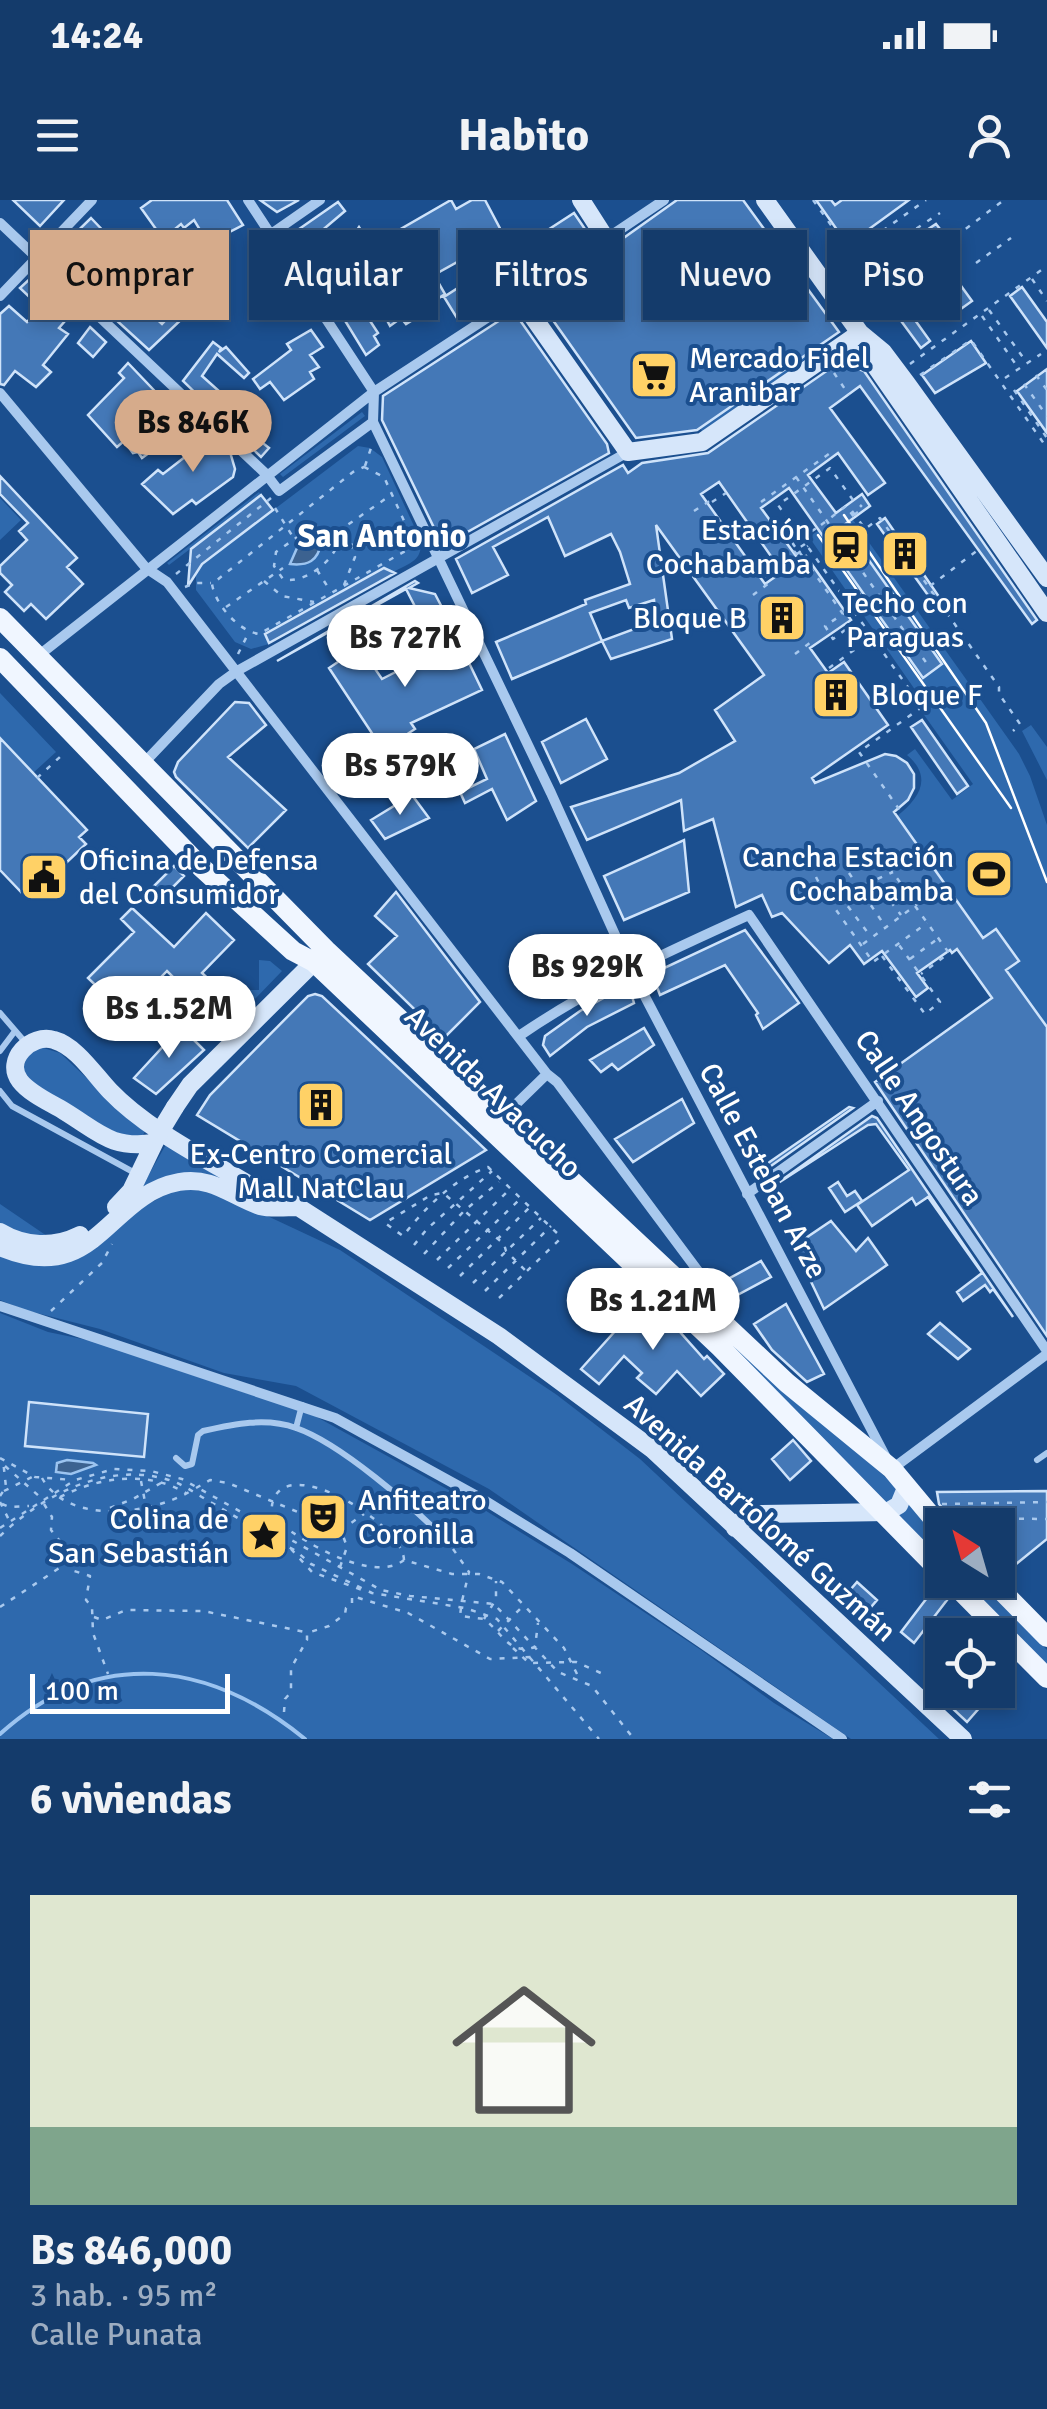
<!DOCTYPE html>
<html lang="es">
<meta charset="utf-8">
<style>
body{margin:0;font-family:Signika,sans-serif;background:#1d4271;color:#f1f3f6;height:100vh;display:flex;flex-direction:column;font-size:38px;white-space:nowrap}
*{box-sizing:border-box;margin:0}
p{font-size:32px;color:#9dadc1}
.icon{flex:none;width:55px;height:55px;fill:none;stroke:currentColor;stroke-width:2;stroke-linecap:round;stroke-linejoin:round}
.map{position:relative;height:1539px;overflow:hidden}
.panel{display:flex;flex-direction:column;background:#143b6b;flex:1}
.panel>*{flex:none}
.hud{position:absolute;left:30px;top:30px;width:988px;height:90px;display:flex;gap:20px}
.needle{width:65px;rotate:323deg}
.buttons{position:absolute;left:925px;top:1308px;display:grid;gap:20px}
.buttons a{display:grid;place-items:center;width:90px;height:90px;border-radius:0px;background:#143b6b;box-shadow:0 5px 15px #0003,0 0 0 2px #33557e;font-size:50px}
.scale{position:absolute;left:30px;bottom:25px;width:200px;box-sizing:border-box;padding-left:10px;border:5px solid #fff;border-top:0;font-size:28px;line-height:35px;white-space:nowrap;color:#fff;-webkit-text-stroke:8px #1b4f8f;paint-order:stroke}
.price{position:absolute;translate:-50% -85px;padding:0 22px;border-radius:35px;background:#fff;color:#222;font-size:32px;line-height:65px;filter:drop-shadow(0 2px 5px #0008)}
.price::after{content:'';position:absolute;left:50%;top:60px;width:30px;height:22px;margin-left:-15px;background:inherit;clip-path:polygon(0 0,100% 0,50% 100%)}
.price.current{background:#d6ab8b;color:#111}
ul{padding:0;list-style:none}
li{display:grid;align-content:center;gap:20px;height:530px;padding:0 30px}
li span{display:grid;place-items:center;height:310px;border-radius:0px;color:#555}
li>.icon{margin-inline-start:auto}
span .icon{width:180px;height:180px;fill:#fffc;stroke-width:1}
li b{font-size:42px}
h2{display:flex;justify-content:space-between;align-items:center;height:120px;padding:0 30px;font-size:42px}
.pill{padding:0 35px;border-radius:0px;background:#143b6b;box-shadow:0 5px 15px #0003,0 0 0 2px #33557e;font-size:35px;line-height:90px}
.pill.current{background:#d6ab8b;color:#111}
.status{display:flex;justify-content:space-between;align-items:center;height:70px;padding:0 50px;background:#143b6b;direction:ltr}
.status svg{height:28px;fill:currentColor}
header{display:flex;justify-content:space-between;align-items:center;height:130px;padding:0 30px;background:#143b6b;font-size:45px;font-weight:700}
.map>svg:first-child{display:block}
.green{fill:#2e69ad}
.water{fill:#3c6290;stroke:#9cc4f0;stroke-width:2.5}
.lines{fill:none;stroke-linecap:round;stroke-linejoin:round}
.stream{stroke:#9cc4f0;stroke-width:4}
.building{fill:#4478b7;stroke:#cfe3fa;stroke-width:2.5;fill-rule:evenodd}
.path{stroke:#a9c9ee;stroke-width:2.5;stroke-dasharray:5 8;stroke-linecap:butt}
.lane{stroke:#a9c9ee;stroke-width:6}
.street{stroke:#a9c9ee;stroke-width:10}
.secondary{stroke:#d6e6fa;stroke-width:18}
.primary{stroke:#f0f6ff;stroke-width:20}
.tram{stroke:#fff;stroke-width:2.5}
.path-bridge{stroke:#a9c9ee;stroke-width:2.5;stroke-dasharray:5 8;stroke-linecap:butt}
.secondary-bridge{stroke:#d6e6fa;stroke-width:18}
.labels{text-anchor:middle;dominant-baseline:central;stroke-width:8;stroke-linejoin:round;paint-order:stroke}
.poi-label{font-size:30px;fill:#fff;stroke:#1b4f8f;text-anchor:start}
.street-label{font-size:30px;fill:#fff;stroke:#1b4f8f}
.neighbourhood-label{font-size:32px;font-weight:bold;fill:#fff;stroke:#1b4f8f}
</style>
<div class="status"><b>14:24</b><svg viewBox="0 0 49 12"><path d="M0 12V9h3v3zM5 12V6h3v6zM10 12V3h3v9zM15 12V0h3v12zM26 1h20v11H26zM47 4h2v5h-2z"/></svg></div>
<header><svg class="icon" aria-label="menu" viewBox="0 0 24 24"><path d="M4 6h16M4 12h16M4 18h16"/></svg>Habito<svg class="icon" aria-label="person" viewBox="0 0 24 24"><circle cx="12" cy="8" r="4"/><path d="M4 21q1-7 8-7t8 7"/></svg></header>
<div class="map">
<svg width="1047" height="1539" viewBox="0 0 1047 1539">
<rect width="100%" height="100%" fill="#1b4f8f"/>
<path class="green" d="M827,137L820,148L707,231H702L697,223Z
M362,212L365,216L283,277L280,274Z
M358,246L370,248L382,257L420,339C424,360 410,363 393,372L384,368L265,433L269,444L251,449L235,442L196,390V375L202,364Z
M259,292L261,295L169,365L167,363Z
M0,298L21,320L0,340Z
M846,310L1019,554L1030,576L1047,625V827L1006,770L1019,761L996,729L983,737L897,616C920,598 933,577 907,555L915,549L952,600L973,584L922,512L927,507L809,337L819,330L922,478L942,465L838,316Z
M0,493L56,552L33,573L0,538Z
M1031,525L1047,547V580L1022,531Z
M259,760L270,761L282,771L251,803L249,790H259Z
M40,847L60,853L110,900L147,928L143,935L126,940L33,885L23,869L27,856Z
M168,941L257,998L210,976L140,990Z
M178,988L201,989L231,999L340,1050L557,1195L640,1259L939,1539H851L489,1289L296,1186L224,1173L100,1129L25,1110L0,1100V1052L37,1064Z
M0,1004L47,1036H26L0,1024Z
M615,1036L870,1263L894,1285L897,1295L888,1303L881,1300Z
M0,1113L48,1132L92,1141L315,1216L483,1309L572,1364L701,1450L774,1503L833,1539H0Z
M912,1302L942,1343V1362L896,1316Z
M959,1380H978L1047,1450V1469Z"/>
<path class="water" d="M314,341L321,343C318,361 308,366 290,364L297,348Z
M67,1260L93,1263L96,1265L71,1274L56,1272L57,1263Z"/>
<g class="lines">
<path class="stream" d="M0,1534C97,1446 208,1460 305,1539"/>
</g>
<path class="building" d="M13,0H64L40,26Z
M152,0H227L243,25L208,43L194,20L184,28L181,24L163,39L141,8Z
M260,0H299L277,12Z
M451,0L456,9L472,0H485L504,36L434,75L445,94L425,107L427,111L406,124L401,118L390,126L347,45L359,27L371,46Z
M677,0H743L839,132L697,230L636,238L538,99L613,49L618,42Z
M816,0H831L835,5L842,0H909L858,37L862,44L852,51Z
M338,2L345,11L299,50L289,36Z
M574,13L589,35L472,118L468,111L457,118L444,97Z
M91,18L111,39L71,78L53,61L52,56Z
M936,24L944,34L930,43L972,101L958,111L916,53L894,68L886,57Z
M144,48L170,67L156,77L133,60Z
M334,66L378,133L374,136L379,145L366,155L322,83Z
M34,75L71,114L59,128L68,134L43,165L51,172L36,187L15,171L4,185L0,184V114L9,106L27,122L40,107L20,88Z
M1022,87L1047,122V148L1010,96Z
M123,88L162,124L177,108L185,116L149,150L104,109Z
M892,88L930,141L921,148L882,95Z
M508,115L517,116L607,244L609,253L453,340H447L437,334L382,220L383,196Z
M90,127L106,142L93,157L78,143Z
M311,130L323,147L310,155L319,167L310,172L314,179L284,200L270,182L260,189L253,179L291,150L287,144Z
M971,141L986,163L935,193L922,175Z
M213,142L221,148L219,152L226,147L249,173L244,178L217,154L202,176L238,208L234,212L244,220L239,224L269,248L261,257L183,181Z
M128,163L168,205L144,228L152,241L148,246L149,253L142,258L138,252L133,253L124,241L117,247L88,215L124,178L119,173Z
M845,164L864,171L1037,420L1032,424L860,186L830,208L885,283L868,295L838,253L808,275L836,313L862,294L870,306L844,325L942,464L923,478L789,288L761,308L799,360L806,356L851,420L810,448L828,473L844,462L888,525L812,578L815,583L885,554L896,556L907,563L914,574V588L908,600L894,612L983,738L996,729L1019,761L1006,770L1047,827V1136L875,882L992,798L957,749L952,753L950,750L917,773L928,788L916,797L882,751L864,764L850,745L829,763L782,713L772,717L762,695L736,707L713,619L684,631L681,600L587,640L571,607L679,573L735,541L715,510L764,475L656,325L672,439L611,459L602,441L512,479L496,442L586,404L585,400L630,384L620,352L611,334L565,356L548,317L493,347L508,375L472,393L456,359L623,265L628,273L642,263L708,253L828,170ZM719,282L782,372L765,384L701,294ZM626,400L629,408L654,400L656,421L602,441L590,413Z
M1047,169V233L1017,191Z
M203,233L221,250L224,246L230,252L235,269L233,277L196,304L192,300L173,314L142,284L158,270L163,274L190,253L186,248Z
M0,276L77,358L67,367L83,384L46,419L31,404L24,411L5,392L12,385L0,373V366L27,340L19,331L28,323L0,294Z
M261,295L273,310L202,364L188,386L191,349Z
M885,318L946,407L940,412L877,324Z
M384,368L395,373L269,443L265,434Z
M415,381L418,383L409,388L435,394L448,419L427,430L406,389L277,461Z
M458,440L482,490L411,523L415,529L383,550L329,468L360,447L382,479Z
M235,502L249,503L266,525L228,557L286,610L248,648L176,577L174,572L178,562Z
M586,519L607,559L561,583L542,542Z
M922,520L968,586L957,594L911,527Z
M505,534L536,601L507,620L492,589L465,603L460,592L487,579L474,549Z
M0,538L87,630L79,637L86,644L44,684L40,680L34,685L31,682L21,692L0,670Z
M412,595L429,618L385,639L371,620Z
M684,640L689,692L624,720L604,676Z
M174,666L184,676L157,703L147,693Z
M396,692L480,802L444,838L368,764L397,736L375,716Z
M132,708L174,747L206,713L234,740L202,773L240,809L229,821L191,785L186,790L167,771L125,814L88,778L134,732L121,719Z
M745,730L799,803L763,829L756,815L758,813L725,765L660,795L654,779L662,769Z
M622,788L631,793L634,803L587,827L550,856L543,845L545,836L580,811Z
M315,794L322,796L486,950L370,1020L197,915L210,895L308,796Z
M181,827L204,850L156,894L134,878Z
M644,828L654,845L618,870L612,864L601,872L590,860Z
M682,899L694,923L633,962L615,939Z
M849,907L853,908L761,973L758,970Z
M872,916L877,918L1013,1117L993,1089L990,1092L985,1085L963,1101L957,1092L982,1073L928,997L916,1005L912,998L872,1026L857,1005L909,970L876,924L868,925L772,987Z
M838,982L847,996L855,991L862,1001L845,1012L829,988Z
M831,1021L856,1051L868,1038L887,1065L824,1109L794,1046Z
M761,1061L771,1077L730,1099L719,1084Z
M644,1099L679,1131L704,1159L707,1156L724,1174L701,1196L677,1171L656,1194L637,1178L642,1173L624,1156L599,1184L581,1169Z
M786,1104L824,1174L807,1182L772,1150L754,1124Z
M940,1123L970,1149L958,1159L928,1134Z
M29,1202L148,1214L144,1257L25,1246Z
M793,1240L811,1261L790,1280L772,1259Z
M1047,1291V1339L1004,1374L998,1368V1325H956V1316H949L939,1304L937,1292Z
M857,1382L877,1400L859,1421L839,1403Z
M933,1390L947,1400L914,1443L901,1432Z
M998,1452L1015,1468L998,1487Z
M968,1490H995L967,1522L952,1508Z"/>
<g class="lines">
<path class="path" d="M813,0L851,53L926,0
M873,57L940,13
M976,63L1011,38
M1032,79L1047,101
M862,107L1004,0
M989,110L1027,163
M982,116L1019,169
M910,164L1047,66
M834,173L849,195
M920,175L971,140L1047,248
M1036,175L1047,190
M1005,178L1041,154
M1024,184L1047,216
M1014,190L1047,238
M365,266L372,245
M364,267L384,277L410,334L407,350L259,434C238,431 215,404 212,384L353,272Z
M796,277L930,468
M853,300L830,268L778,305L922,507L859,552L901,612
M712,302L726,293
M761,302L833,251
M275,308L293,337
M694,311L711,300
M852,311L865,329L880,318L999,487V494L1020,524L1013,531
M854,315L863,308L860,305
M821,325L846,306L854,317
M313,326H325L337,345C332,363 301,385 283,379L274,366L276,352Z
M327,339L391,295
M805,344L794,351L809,368
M803,357L843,414L825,426L833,439L845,430L843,428
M317,370L331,392
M176,374L271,298
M765,377L808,346
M264,381L282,396L314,402
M344,385L355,357L347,327
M930,386L978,350
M185,387L195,383H211
M753,395L769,383
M226,407L283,368
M238,454L248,434
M795,454L811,442
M829,468L872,437
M37,578L61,556
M882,657L916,705
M849,673L885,726
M816,677L824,693L873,762L927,723
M875,681L901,715
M840,696L871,737
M830,700L893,672
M915,706L949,753L921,774
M863,744L923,700
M882,756L925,814L940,802L899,745
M910,759L936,740
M414,1045L427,1029L492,971
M424,1054L464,1011L499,982
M437,1060L510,989
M448,1068L519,1000
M460,1076L530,1007
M473,1083L541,1018
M485,1091L551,1026
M499,1098L559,1040L558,1034L488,967C453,979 425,1008 403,1036L385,1023L431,995L443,993L504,1044L506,1051L526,1071
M51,1111L102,1063L112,1044
M0,1258L35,1277L73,1280
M5,1266L40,1297
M42,1278C68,1325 148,1315 189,1292
M141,1281L146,1307
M196,1288L210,1280L228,1283L341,1330
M4,1291L32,1277
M0,1296L6,1287L3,1260
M60,1297C99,1277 147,1270 186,1293
M0,1302L9,1320
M2,1304L9,1307L29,1306
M44,1304L52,1317L51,1330L67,1350L71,1370L90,1376L86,1400L92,1407L93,1433L108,1474
M942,1304L1047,1302
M110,1308L133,1299L161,1283
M954,1318L1047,1319
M0,1328L75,1280L114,1269L151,1271L182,1279L381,1390L410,1396L494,1404L558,1472L592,1486L634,1539
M0,1336C45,1293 112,1259 175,1282C189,1288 202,1298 216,1305C242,1321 269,1336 296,1351L311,1364L372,1393L465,1408L497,1419L599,1539
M291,1349L312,1372L365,1391
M453,1349L469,1372L462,1401
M404,1360C373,1384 306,1343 279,1323C273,1316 270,1310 273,1301C288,1253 403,1324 404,1360L452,1374H479L502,1382L564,1448L578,1476
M340,1367L347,1347L341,1330L364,1314
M0,1407L67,1363
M461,1408L460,1416L484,1419C503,1433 509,1456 535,1447L538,1423
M94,1417L102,1420L126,1410L203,1411L305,1432
M484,1419L496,1399V1381
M498,1431L523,1406
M513,1448L529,1463L576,1462L603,1474
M284,1512L285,1499L291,1492V1468L307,1440V1433L329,1426L345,1414L346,1408L352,1404V1396L408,1413L490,1459L531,1457"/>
<path class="lane" d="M0,813L25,842
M0,851L15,831
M0,891L12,906L135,973
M296,1228L302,1205
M176,1258L185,1266L192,1264L198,1235L203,1231C234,1224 266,1217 296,1228C340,1243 412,1306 446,1340
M1037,1260L1047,1253"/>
<path class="street" d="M248,0L374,192L373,222L551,593L630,768L892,1269L1047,1154
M0,23L266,274L279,291L373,222
M271,34L320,0
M606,39L664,0
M0,96L92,0
M0,193L146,368L167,382L174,391L547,874L557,882L701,1075L691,1093
M38,456L374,192L519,97
M143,564L219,484L237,471L628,252
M519,836C592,786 669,751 749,715L1047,1151
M503,917L547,874
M747,994L878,901
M0,1106L335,1218L484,1300L570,1353L842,1539"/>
<path class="secondary" d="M581,0L606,39L519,97L628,252L702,242L860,133
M765,0L860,133L883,152L907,184L1047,378
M833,153L846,151L872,161L1047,413
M175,907L190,885L323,753
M154,943C111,949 100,933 64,911C51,903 30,894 20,881C4,860 31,833 54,840C76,846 94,874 110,891C149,932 215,963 263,993L278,994L499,1136L652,1249L963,1539
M116,1007L131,991L158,935
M0,1032C25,1047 54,1048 80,1035
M0,1047C96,1088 107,995 179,982C212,976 231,996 260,1006C271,1009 287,1007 299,1007
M735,1328L743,1319L758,1314L887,1312L899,1305L906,1288"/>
<path class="primary" d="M0,418L326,750L787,1183L892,1269L942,1329
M0,458L201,667L293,751L314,762L720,1147L942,1373
M950,1380L1047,1478
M991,1380L1047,1437"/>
<path class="tram" d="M844,315L986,523L1047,682
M818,335L1011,608"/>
<path class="path-bridge" d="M803,357L793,344L821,325"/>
<path class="secondary-bridge" d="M158,935L175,907"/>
</g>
<defs>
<g id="supermarket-square" transform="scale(2.5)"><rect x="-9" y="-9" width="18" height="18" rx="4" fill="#ffd166" stroke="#1b4f8f"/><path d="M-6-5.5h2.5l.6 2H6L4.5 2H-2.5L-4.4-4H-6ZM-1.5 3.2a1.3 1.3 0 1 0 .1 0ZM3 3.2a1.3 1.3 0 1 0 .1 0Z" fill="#111"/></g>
<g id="station-square" transform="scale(2.5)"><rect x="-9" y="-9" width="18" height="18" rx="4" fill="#ffd166" stroke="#1b4f8f"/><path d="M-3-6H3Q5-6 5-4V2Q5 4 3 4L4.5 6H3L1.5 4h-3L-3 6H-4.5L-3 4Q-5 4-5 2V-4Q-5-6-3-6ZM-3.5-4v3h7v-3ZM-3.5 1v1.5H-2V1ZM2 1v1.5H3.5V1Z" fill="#111"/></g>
<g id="building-square" transform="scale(2.5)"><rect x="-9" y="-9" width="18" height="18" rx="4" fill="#ffd166" stroke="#1b4f8f"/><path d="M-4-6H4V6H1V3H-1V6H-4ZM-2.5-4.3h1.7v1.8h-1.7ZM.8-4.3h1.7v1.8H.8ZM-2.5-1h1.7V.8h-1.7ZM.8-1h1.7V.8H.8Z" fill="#111"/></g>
<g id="stadium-square" transform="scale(2.5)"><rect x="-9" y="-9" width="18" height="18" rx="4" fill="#ffd166" stroke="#1b4f8f"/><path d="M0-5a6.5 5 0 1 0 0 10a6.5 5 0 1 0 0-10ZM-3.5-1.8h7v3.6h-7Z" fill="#111"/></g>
<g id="civic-square" transform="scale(2.5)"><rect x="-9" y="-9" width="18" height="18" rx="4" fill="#ffd166" stroke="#1b4f8f"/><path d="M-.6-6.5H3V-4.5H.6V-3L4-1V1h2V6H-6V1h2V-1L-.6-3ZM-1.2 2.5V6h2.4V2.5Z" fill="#111"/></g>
<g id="theatre-square" transform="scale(2.5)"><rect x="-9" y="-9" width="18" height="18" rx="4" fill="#ffd166" stroke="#1b4f8f"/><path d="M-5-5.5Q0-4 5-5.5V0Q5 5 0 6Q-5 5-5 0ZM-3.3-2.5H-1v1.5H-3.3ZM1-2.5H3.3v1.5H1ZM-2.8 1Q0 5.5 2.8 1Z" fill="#111"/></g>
<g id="sight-square" transform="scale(2.5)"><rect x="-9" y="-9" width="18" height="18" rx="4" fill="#ffd166" stroke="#1b4f8f"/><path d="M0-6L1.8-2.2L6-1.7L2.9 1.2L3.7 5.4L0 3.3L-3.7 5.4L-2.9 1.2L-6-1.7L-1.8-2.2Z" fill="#111"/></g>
</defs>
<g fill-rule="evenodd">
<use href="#supermarket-square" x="654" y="175"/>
<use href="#station-square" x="846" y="347"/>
<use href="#building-square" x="905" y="354"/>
<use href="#building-square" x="782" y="418"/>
<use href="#building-square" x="836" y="495"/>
<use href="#stadium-square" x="989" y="674"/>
<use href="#civic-square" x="44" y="677"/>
<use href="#building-square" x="321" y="905"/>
<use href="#theatre-square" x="323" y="1317"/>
<use href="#sight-square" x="264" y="1336"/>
</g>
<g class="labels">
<g class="poi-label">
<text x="689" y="158">Mercado Fidel<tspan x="689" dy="34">Aranibar</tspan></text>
<text x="811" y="330" text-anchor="end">Estación<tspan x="811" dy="34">Cochabamba</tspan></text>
<text x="905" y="403" text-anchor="middle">Techo con<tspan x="905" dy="34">Paraguas</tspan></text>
<text x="747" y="418" text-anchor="end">Bloque B</text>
<text x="871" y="495">Bloque F</text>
<text x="954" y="657" text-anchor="end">Cancha Estación<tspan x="954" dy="34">Cochabamba</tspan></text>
<text x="79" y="660">Oficina de Defensa<tspan x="79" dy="34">del Consumidor</tspan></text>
<text x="321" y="954" text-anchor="middle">Ex-Centro Comercial<tspan x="321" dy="34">Mall NatClau</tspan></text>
<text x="358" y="1300">Anfiteatro<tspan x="358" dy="34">Coronilla</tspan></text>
<text x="229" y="1319" text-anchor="end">Colina de<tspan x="229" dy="34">San Sebastián</tspan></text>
</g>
<g class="street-label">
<text transform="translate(493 892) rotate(44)">Avenida Ayacucho</text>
<text transform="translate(919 918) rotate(56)">Calle Angostura</text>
<text transform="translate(763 971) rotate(62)">Calle Esteban Arze</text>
<text transform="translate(760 1318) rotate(42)">Avenida Bartolomé Guzmán</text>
</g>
<g class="neighbourhood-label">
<text x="382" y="336">San Antonio</text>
</g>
</g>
</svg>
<div class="buttons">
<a><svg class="needle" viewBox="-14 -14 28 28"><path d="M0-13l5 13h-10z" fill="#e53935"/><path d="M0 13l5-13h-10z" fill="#9dadc1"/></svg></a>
<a><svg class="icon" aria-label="locate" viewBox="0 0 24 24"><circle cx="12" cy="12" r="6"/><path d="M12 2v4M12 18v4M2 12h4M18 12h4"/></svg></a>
</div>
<div class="scale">100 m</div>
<b class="price current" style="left:193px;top:275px">Bs 846K</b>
<b class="price" style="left:405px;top:490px">Bs 727K</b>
<b class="price" style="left:400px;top:618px">Bs 579K</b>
<b class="price" style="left:587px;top:819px">Bs 929K</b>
<b class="price" style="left:169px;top:861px">Bs 1.52M</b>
<b class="price" style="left:653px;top:1153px">Bs 1.21M</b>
<div class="hud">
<a class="pill current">Comprar</a>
<a class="pill">Alquilar</a>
<a class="pill">Filtros</a>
<a class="pill">Nuevo</a>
<a class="pill">Piso</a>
</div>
</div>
<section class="panel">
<h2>6 viviendas<svg class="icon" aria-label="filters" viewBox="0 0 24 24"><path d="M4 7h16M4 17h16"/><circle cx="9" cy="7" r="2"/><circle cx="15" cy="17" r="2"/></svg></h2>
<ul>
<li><span style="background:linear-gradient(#dfe7d0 75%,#7fa58c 0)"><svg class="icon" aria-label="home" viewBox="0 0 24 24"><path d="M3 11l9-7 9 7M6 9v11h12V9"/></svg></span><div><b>Bs 846,000</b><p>3 hab. · 95 m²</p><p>Calle Punata</p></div></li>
</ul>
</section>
